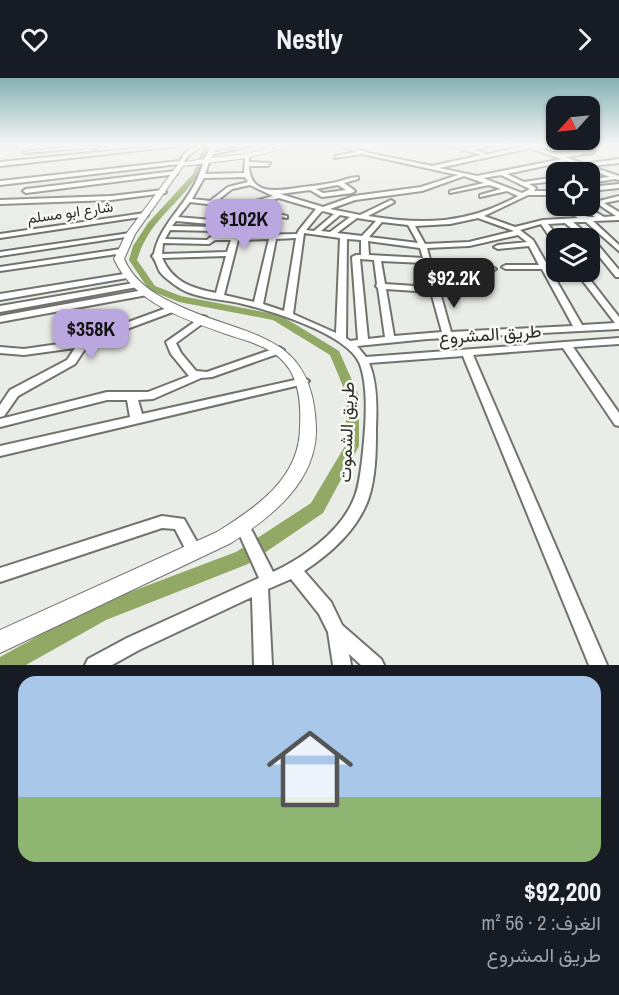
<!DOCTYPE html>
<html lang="ar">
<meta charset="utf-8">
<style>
body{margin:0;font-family:"Archivo Narrow",Vazirmatn,sans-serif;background:#20242c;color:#f1f3f6;direction:rtl;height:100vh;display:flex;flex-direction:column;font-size:22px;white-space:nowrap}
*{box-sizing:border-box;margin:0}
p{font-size:20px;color:#9ea1a6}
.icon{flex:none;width:33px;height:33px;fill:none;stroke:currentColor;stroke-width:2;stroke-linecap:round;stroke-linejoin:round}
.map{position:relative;height:587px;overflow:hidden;direction:ltr}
.panel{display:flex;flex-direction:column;background:#171b24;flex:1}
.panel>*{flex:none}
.needle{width:39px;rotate:243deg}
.fabs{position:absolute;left:546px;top:18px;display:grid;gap:12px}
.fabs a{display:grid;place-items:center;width:54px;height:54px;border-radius:12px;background:#171b24;box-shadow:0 2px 4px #0004;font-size:30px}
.price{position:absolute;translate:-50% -51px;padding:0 14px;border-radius:12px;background:#bba7df;color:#111;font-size:20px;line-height:39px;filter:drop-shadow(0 2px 3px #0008)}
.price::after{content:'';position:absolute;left:50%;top:36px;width:18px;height:14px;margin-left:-9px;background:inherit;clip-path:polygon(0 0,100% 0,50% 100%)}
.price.selected{background:#222;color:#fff}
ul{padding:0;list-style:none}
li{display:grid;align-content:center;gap:12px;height:318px;padding:0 18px}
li+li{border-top:2px solid #363941}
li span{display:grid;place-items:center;height:186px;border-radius:18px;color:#555}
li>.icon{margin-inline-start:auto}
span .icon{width:108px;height:108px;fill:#fffc;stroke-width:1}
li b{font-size:26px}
header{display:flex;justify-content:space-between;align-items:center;height:78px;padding:0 18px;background:#171b24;font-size:27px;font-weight:700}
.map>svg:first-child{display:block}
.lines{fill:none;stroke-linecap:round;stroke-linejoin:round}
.canal{fill:#91a965;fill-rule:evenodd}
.minor-casing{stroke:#71736f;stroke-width:4}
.tertiary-casing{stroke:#71736f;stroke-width:2}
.minor{fill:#fff;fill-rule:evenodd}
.tertiary{fill:#fff;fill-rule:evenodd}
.labels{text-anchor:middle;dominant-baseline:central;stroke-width:5;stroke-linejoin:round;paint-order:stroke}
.far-street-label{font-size:15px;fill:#2c2d2b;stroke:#f7f9f4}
.street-label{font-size:18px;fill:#2c2d2b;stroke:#f7f9f4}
</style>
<header><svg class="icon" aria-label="forward" viewBox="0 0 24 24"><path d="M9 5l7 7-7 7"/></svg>Nestly<svg class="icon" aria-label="heart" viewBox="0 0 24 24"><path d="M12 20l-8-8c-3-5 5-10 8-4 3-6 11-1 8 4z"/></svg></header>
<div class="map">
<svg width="619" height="587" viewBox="0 0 619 587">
<rect width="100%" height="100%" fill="#eaece7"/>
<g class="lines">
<path class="canal" d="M205,66H210C203,77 203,91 195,101C173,132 149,143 137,182L155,208L181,218L280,237L339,273L359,318V368L323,435L248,486L106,542L26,587H0V579L93,528L236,474L311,425L345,368L347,318L330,277L273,242L179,224L149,212L129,182L133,168L148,145L193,96Z"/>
<g class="minor-casing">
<path id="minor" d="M93,66H109L97,68V70L95,71L92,69L25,75L23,74Z
M182,66H195L0,88V84Z
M199,66H204L188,78L181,88L179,86L0,107V103L180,83L184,76Z
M251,66H258L210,77L208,76Z
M269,66H275L283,69L281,70Z
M334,66H340L369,75L432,88L482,77L444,66L467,70L497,66L473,72L485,75V77L529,67L543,66L535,69L552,75L595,73L593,75L565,79L584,86L619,81V85L590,88L619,98V102L615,101L590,105V101L610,99L589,91L556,95L558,92L583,89L567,83L507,96L524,104L556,99V103L529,106L536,110L534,113H556V117H528L484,138L515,149L543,142L578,140L559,128C574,128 578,140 595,139L578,128H585L604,139L616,138L595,124L619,118V122L604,125L619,134V142L593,143L619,167V173L586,144H573L593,161L619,192V199H616L590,167V160H583L565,145L548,146L559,160H556V164H553L541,146L520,152L533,162L582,247L615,245L576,194H584L619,239V251L427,261L357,268L366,279L619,260V266L573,269L619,335V348L615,347L563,270L473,277L607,587H589L463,278L369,285C377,304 377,328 376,349C376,372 376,399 368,422C357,452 330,476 304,493L331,524L342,547L381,581L384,587H361L349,576L351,587H333L328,554L319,536L291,501L268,511L272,587H254L252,519L139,572L112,587H85L88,581L127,560L259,500L236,449L238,445L243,443L248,445L273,494C303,480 339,455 353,423C359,411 360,396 362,383C365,356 370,309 359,284C345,255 269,232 239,225C219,221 194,220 178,209C172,205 164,199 160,194C157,189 156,182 152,178L154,176C159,151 177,135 190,114C197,104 200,94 204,83L209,84L205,96L244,95L245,78L247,77L249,78V84L270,85L268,88H249C250,120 282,112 303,109C312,108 322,107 331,105C340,104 349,99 358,99V101L344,105L354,112L355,113L352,115L322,119L310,112L280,116L323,129L354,118L421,109L458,97L362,76L335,80V78L357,74ZM530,70L562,81L477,98L439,90ZM501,97L530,111L522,115L483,100ZM464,98L484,105L450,113V115L489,107L501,111L480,117V119L507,113L518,118C467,146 424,147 368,138L393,125L394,124L391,122L360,137L330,131L355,122L422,113ZM245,99L248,104L228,109L210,123L192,121L204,100ZM250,107L273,118L241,127L217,123L232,111ZM338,107L346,112L323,115L316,111ZM279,120L316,131L299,152L297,156L219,158L221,155L218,153L207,162L165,161L170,152L217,153L220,151L217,149L172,148L176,143L256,150L259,148L256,146L178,139L190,124L232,129L287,140V138L248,129ZM323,133L334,136L314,153L306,152L321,134ZM340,137L350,139L330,154L321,153ZM357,140L376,143L362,158L337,155ZM478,140L514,153L469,164L425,166L415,148L450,146ZM382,144L408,147L418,165L369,159ZM304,155L340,160L336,255L293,236ZM518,157L527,164L498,167L494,169L498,171L529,168L539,187H506L502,189L506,191H542L573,248L451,254L434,193H492L496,191L492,189H432L427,170L469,168ZM296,160L284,233L263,226L276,161ZM269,161L254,224L224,217L238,162ZM347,161L361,162V177H356L352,179L358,262L350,263L346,260ZM215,162H231L227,174L162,176L163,165L209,166ZM368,163L420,170L423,180L369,177ZM226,178L216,215C191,210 173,204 162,180ZM360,181L374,182L377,206L376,208L378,210L385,259L368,261ZM381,183L424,185L430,209L385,206ZM386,211L431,214L442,254L394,258Z
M381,66H385L386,67L384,68Z
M175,93L177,96L26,115L23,113L26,111Z
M619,106V110L590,113V109Z
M163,112L166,114L165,115L111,122L0,126V122L111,118Z
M145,135L148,137L147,138L0,160V156Z
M130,155L133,157L132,158L0,178V174Z
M121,171L125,173L124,175L0,193V189Z
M124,196H127V200L0,222V216Z
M134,205L138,207L137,209L0,234V228Z
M144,212L147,213V217L0,244V238Z
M175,227L179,230L178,232L89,265L75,286L18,318L4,338L0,339V327L10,312L67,282L75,270L24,277L0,275V269L24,271L80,263L82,261Z
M203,238L206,239L208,241L206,243L176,265L181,275L196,293L207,294L279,269L284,272L283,274L212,299L201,300L153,321L138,322L142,336L304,300L309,303L304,306L0,378V368L130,339L127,322H107L0,349V341L107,314H148L189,298L171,276L166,264Z
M162,438L184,441L202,473L199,478L194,480L189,478L175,451L162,450L0,504V490Z"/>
</g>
<g class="tertiary-casing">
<path id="tertiary" d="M213,66H219L211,80L247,76L289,66H298L247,80L183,88L135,156L124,181C134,203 152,215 173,225C245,261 313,250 316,350C317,404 271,439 231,465L0,575V552L217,454C257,429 300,400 300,349C301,329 300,309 290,292C277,271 254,265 232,258C189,243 134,226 114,181L126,156L179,85L204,81Z"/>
</g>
<use href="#minor" class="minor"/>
<use href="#tertiary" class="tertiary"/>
</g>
<linearGradient id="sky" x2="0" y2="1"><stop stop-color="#85b0b4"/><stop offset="0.45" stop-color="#f6f6f4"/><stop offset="1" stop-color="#f6f6f4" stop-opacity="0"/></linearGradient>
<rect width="619" height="148" fill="url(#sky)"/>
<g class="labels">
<g class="far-street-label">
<text transform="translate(70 134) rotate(-8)">شارع ابو مسلم</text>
</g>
<g class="street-label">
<text transform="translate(490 256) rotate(-4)">طريق المشروع</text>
<text transform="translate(346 354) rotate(-88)">طريق الشموت</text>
</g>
</g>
</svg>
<div class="fabs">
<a><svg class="needle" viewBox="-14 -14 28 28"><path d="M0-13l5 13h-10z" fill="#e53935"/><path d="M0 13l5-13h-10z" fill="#9ea1a6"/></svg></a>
<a><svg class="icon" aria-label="locate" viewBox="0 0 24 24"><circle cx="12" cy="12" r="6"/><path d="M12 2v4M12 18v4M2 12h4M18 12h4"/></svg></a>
<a><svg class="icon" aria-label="layers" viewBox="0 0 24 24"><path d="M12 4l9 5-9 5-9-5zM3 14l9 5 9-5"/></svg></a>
</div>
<b class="price" style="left:244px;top:172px">$102K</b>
<b class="price selected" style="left:454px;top:231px">$92.2K</b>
<b class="price" style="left:91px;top:282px">$358K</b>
</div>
<section class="panel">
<ul>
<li><span style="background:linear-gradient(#a9c7e8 65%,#8fb573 0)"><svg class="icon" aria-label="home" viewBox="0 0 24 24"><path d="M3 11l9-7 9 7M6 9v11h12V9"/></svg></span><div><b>$92,200</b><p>الغرف: 2 · 56 m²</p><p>طريق المشروع</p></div></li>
</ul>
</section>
